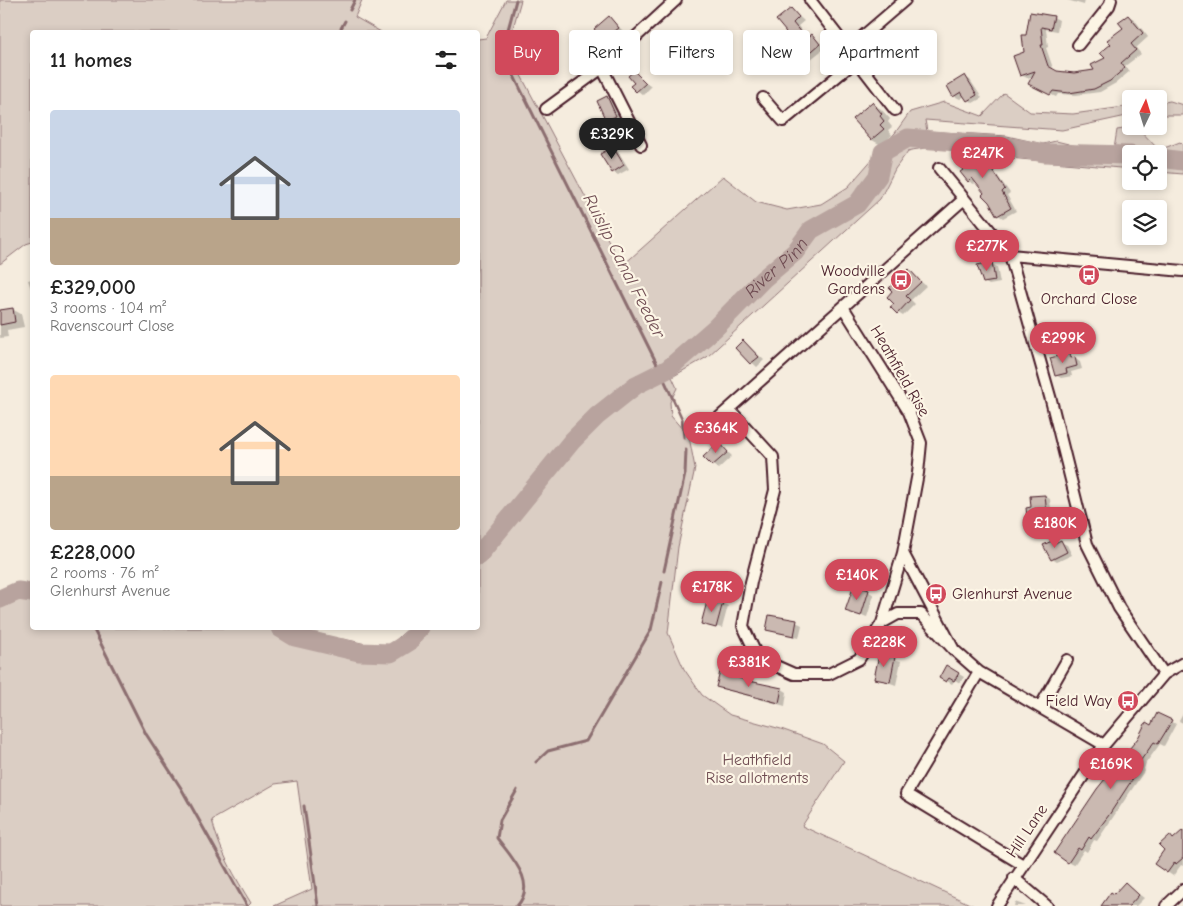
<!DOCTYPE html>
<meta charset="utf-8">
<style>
body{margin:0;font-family:"Comic Neue",sans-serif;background:#f2f2f2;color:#222;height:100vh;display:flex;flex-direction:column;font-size:19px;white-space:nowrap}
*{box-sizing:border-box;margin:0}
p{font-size:16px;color:#767676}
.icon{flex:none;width:28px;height:28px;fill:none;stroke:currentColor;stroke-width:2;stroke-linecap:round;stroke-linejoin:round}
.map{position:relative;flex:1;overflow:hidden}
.sheet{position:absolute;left:30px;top:30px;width:450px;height:600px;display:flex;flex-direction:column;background:#fff;border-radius:5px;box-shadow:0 2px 8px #0003}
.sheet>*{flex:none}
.banner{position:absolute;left:495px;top:30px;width:475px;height:45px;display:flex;gap:10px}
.needle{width:32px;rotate:4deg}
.fabs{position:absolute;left:1122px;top:90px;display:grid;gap:10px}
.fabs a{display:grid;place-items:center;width:45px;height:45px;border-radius:5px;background:#fff;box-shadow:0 2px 8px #0003;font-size:25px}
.price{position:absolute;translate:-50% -42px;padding:0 11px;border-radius:18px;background:#d1495b;color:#fff;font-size:16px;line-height:32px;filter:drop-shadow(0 1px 2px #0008)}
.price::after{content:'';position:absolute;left:50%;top:30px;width:15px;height:11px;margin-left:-8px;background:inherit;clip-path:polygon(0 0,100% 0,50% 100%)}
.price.current{background:#222;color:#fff}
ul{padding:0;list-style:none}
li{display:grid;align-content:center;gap:10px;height:265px;padding:0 20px}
li span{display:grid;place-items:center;height:155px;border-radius:5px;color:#555}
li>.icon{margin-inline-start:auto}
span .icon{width:90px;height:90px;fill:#fffc;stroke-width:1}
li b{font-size:21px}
h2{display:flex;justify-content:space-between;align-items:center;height:60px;padding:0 20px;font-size:21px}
.tag{padding:0 18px;border-radius:5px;background:#fff;box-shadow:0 2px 8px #0003;font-size:18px;line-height:45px}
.tag.current{background:#d1495b;color:#fff}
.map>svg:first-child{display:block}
.green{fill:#dbcec4;stroke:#927678}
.shadow{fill:#0003}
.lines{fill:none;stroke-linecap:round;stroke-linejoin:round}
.stream{stroke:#8c6e70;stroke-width:3}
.river{stroke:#b8a39e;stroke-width:19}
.building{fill:#cab9b1;stroke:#4a1f2b}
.street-casing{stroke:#4a1f2b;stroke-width:14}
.street{stroke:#fcf5e5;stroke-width:10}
.labels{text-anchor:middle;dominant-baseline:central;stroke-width:4.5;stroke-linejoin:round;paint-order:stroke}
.poi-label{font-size:16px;fill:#4a1f2b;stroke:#fcf5e5;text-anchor:end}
.street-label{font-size:16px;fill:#4a1f2b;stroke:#fcf5e5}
.park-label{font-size:16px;fill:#6e4b51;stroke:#fcf5e5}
.water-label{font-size:18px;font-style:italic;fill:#704d53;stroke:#fcf5e5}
</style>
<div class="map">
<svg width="1183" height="906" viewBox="0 0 1183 906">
<rect width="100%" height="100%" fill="#f5ecde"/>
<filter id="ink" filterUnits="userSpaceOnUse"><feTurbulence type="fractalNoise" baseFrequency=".02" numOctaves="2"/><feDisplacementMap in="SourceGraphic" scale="10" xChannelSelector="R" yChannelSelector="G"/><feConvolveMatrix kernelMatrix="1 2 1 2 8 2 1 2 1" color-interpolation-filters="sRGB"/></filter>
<g filter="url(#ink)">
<path class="green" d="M0,0H362L355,17L381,32H32V242L26,244L0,264Z
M506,0H521L507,49L622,266L723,176L756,202L787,210L821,204L848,187L895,133L910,112L944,102L982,116L1004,93L1030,112L1073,114L1131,106V115L1062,130L925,120L927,131L1007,136L1043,144L1056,141L1085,148L1114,149L1117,130L1137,127L1159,150L1180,142L1183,145V174L1159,172V154H1131V169C1087,165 1042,161 998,157C967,153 939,143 908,151L895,169L880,199L707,357L672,377L677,388L670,402L671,416L689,437L695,468L678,547L668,633L684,669L702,695L730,715L781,729L823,744L844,761L802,826L974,906H274L312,889L297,781L275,784L212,820C219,850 235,877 251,903L248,906H0V591L16,584L32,585V628H297C317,639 332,636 353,641C366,644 375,647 388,647L409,628H478V39L486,38Z
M1170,101L1183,105V115H1159V103Z"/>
<path class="shadow" d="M1067,0H1092H1085L1084,5Z
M791,9L804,21L798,26L808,39L812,36L825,48L811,59L798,47L790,53L784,50Z
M1128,16L1134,19L1148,37L1136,48L1141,54L1125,66L1130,71L1116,83L1100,92L1076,95L1058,94L1056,97L1035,87L1034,76L1027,78L1021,75L1027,36L1053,17L1059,20L1057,31L1046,29L1048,47L1046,48L1054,71L1074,74L1096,71L1107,59L1112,44L1125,28Z
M610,18L623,31L609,42L604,39Z
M886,37L899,49L885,60L880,57Z
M634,72L651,87L643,95L632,86L636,83Z
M965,77L970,80L982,98L973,103L965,96L960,99L954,96Z
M607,98L613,101L621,119L612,123L607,120Z
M872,104L881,109L890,119L888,122L892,127L888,130L892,135L881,145L872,140L854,119Z
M613,148L618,151L629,169L618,175L613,172Z
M965,148L978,159L981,157L986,160L1010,193L1007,195L1016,211L1003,218L998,215L986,193L977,182L974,184L968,181L965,170Z
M991,263L997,267L1000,283L989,285L984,282Z
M909,271L926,286L911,300L915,304L903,316L898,313L895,304Z
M32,279V292L28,280Z
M12,309L21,314L24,327L7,330L8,337L0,338V311Z
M744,342L764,360L757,367L737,348Z
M1069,354L1080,362L1082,369L1071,372L1072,376L1061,378L1056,375Z
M719,444L732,456L718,469L713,465Z
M1045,496L1050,499L1052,518L1034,520L1028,517Z
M1053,542L1057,544L1061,542L1067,545L1072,555L1057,562L1052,559Z
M868,591L874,595L867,617L847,610Z
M722,603L728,606L722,628L703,624Z
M796,622L802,625L799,638L767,630Z
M880,655L901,661L896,685L876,678Z
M947,667L964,677L960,683L955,680L952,684L940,677Z
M721,673L782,689L787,692L785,706L723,689L717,686Z
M1157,714L1176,724L1164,746L1160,744L1146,763L1144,769L1145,770L1097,841L1094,840L1087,852L1084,850L1074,865L1068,862L1139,738L1151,727Z
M1183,714V723L1179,721Z
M1183,830V866L1181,865L1173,876L1167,872L1166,850L1170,837L1174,839Z
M1125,884L1144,898L1136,906H1103Z
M1015,902L1026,906H1027H1014Z"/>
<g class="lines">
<path class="stream" d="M516,0L502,52L657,364L682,419L684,437
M350,10L355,0
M339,32L345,21
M664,571L685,474L686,450
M93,628L146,734L181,788L247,906
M536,762L548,751L586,741L651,630L662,582
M304,806L318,906
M517,906C538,883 511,857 497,838L500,820L517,790"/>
<g class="river">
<path d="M1159,158L1183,161"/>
<path id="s1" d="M478,556L572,441L597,416L636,385L668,369L715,328L763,279L795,252L811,230L857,204L878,176L883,152L908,138L1006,146L1044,153L1131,155"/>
<path d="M0,599L18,591L32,593"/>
<path d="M280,628L295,637L359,652L391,653L409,642L420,628"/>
</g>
</g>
<path class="building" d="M791,8L799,17L793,23L806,39L812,34L820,44L805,57L793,43L784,51L775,41L786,32L776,20Z
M1030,12L1054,16L1051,29L1041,27L1043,45H1041L1048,66L1057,71L1074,73L1094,70L1091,65L1105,58L1100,53L1111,44L1107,40L1123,28L1118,22L1128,15L1143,33L1131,44L1136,50L1121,63L1125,68L1110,81L1094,89L1069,93L1053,91L1050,95L1028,84L1035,71L1020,76L1013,56L1024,52L1022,35H1026Z
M609,16L619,28L603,40L594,29Z
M886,35L894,45L879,58L871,47Z
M634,71L646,83L636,92L630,86L634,83L628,76Z
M965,75L977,95L967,101L961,92L953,97L947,86Z
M607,96L616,116L606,121L597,101Z
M872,102L882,114L880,116L884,121L880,125L884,129L871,140L852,119Z
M965,146L977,159L981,155L992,169L1005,189L1002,192L1011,208L997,216L989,202L982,195L984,193L972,178L968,182L960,172L963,170L952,158Z
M613,147L624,165L612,173L600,154Z
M992,262L995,281L983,283L977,265Z
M909,269L921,282L906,296L910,300L897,314L890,307L894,304L887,297L892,291L889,288Z
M13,308L15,322L0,325V310Z
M743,340L759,357L750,364L735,348Z
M1070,353L1071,358L1075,357L1077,366L1066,369L1067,373L1055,376L1050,358Z
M719,442L728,452L712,466L703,457Z
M1045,495L1047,516L1027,517L1026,508L1031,507L1030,496Z
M1054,540L1055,543L1061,540L1067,552L1051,560L1043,545Z
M854,585L869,590L861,616L845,611Z
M708,598L723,602L716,628L701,624Z
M769,615L797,620L794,636L766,630Z
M879,654L895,657L890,682L874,679Z
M946,665L959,673L954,681L949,678L946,682L939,678Z
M720,672L749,681L782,688L779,703L716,687Z
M1157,713L1172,720L1166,731L1158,744L1154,742L1141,760L1139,765L1141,766L1109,815L1091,839L1089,837L1081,850L1078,848L1068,863L1054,853L1097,789L1138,738L1146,722L1151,725Z
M1183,830V858L1176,864L1175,862L1167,873L1154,864L1164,850L1159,845L1170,835L1173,839Z
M1125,882L1139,895L1129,906H1101L1111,892L1114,894Z"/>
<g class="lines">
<g class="street-casing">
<path id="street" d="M810,0L895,110
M1078,45L1109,6L1111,0
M848,49L905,0
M602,68L641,145
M763,98L783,121L857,60
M546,109L602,68L676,0
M939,168L1010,255L1183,271
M1010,255L1051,400L1087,544L1119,608L1164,674
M843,307L909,412L921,443L918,473L903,553L954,650
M729,409L773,457L775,490L751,582L743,626L758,658L794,674H829L859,659L882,623L903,553
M704,431L964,199
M882,623L898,614H921L954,650L979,672L1104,745
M979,672L906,794L1023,865
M1040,707L1067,660
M1014,878L1047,906
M997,906L1104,745L1164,674L1183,663
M1166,906L1183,890"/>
</g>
<use href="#street" class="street"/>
</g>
</g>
<defs>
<g id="bus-disc" transform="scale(1.125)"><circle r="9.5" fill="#d1495b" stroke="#fcf5e5"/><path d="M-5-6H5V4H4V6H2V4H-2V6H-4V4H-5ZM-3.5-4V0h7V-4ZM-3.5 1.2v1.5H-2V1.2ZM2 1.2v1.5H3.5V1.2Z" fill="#fff"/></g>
</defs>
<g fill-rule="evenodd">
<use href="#bus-disc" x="1089" y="275"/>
<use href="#bus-disc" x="901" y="280"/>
<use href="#bus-disc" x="936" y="594"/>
<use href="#bus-disc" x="1128" y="701"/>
</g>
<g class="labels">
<g class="poi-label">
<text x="885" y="271">Woodville<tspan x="885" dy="18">Gardens</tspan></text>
<text x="1089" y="299" text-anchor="middle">Orchard Close</text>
<text x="952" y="594" text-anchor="start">Glenhurst Avenue</text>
<text x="1112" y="701">Field Way</text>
</g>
<g class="street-label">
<text transform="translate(900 371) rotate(60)">Heathfield Rise</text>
<text transform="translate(1027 831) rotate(-56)">Hill Lane</text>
</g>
<g class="park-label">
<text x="757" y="760">Heathfield<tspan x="757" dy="18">Rise allotments</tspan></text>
</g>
<g class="water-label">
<text transform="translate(624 266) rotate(63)">Ruislip Canal Feeder</text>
<text stroke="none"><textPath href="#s1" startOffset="418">River Pinn</textPath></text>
</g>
</g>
</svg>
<div class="fabs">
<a><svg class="needle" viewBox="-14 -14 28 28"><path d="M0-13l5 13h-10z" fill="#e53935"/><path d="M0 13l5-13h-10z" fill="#767676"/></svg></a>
<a><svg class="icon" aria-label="locate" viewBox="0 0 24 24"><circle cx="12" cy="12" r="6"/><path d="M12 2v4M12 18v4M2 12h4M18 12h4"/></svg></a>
<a><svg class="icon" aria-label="layers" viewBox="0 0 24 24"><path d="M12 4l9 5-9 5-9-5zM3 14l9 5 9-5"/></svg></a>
</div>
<b class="price current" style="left:612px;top:160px">£329K</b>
<b class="price" style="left:983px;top:179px">£247K</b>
<b class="price" style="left:987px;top:272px">£277K</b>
<b class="price" style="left:1063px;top:364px">£299K</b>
<b class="price" style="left:716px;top:454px">£364K</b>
<b class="price" style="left:1055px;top:549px">£180K</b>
<b class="price" style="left:857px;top:601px">£140K</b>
<b class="price" style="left:712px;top:613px">£178K</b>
<b class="price" style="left:884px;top:668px">£228K</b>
<b class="price" style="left:749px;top:688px">£381K</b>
<b class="price" style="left:1111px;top:790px">£169K</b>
<div class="banner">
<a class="tag current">Buy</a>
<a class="tag">Rent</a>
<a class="tag">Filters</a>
<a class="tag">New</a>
<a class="tag">Apartment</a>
</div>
<section class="sheet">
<h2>11 homes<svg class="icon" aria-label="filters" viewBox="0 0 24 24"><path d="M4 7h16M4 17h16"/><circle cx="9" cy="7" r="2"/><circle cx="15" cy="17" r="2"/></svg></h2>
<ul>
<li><span style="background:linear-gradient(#c9d6e8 70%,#b9a48a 0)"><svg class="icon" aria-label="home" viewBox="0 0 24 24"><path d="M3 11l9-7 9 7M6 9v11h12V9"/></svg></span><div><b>£329,000</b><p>3 rooms · 104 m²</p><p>Ravenscourt Close</p></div></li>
<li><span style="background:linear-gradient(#ffd9b3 65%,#b9a48a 0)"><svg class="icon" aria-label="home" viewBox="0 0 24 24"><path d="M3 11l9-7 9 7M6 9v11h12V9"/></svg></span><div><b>£228,000</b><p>2 rooms · 76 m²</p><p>Glenhurst Avenue</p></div></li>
</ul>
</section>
</div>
